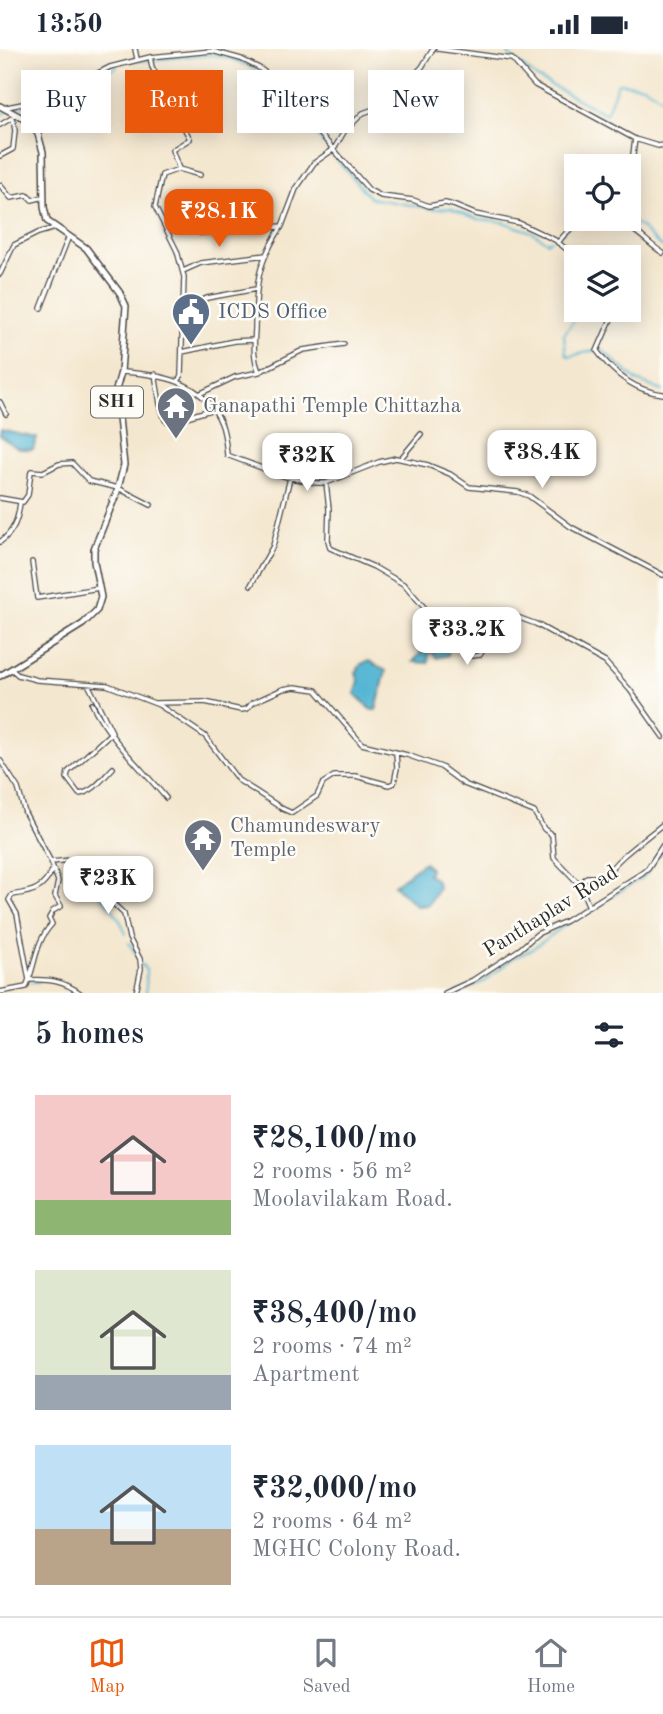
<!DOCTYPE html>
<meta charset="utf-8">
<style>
body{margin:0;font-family:"Old Standard TT",serif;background:#f2f2f3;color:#1f2937;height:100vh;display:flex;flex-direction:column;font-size:26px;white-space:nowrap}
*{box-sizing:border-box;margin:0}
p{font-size:23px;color:#747a83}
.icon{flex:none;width:38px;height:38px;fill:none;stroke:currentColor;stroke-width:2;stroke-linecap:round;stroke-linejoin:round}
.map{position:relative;height:944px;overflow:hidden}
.drawer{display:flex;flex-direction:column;background:#fff;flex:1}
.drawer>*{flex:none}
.hud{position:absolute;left:21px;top:21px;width:621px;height:63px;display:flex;gap:14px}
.fabs{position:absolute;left:564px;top:105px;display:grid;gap:14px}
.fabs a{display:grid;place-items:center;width:77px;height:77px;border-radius:0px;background:#fff;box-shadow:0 4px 18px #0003;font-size:35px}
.price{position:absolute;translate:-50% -60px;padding:0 16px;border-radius:14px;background:#fff;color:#222;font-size:23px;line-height:46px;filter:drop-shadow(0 2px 4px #0008)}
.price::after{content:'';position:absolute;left:50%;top:42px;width:21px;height:16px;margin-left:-10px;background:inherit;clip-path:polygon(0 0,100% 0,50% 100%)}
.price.current{background:#ea580c;color:#fff}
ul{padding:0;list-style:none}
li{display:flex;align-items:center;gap:21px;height:175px;padding:0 35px}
li span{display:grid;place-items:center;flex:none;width:196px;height:140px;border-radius:0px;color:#555}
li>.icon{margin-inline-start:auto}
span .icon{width:84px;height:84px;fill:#fffc;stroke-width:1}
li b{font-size:30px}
h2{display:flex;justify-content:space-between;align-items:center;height:84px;padding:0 35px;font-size:30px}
.tag{padding:0 24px;border-radius:0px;background:#fff;box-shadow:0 4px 18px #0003;font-size:24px;line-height:63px}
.tag.current{background:#ea580c;color:#fff}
.status{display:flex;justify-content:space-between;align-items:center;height:49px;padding:0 35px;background:#fff;direction:ltr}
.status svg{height:19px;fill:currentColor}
.dock{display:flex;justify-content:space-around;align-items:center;height:98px;border-top:2px solid #e0e1e3;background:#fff;font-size:19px;color:#747a83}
.dock a{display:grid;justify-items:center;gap:4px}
.dock .current{color:#ea580c}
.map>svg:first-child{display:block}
.water{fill:#55b6d3;stroke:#40707f;stroke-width:2}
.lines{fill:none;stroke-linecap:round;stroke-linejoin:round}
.stream{stroke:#55b6d3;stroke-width:2}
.street-casing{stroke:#494744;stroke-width:6}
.primary-casing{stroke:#494744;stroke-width:8}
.street{stroke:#fff;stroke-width:3.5}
.primary{stroke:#fff;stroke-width:5}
.labels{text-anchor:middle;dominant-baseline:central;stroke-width:5;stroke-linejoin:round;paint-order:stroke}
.shield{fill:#fdfcf7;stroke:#6a6a68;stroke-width:2}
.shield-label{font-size:19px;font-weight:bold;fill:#2b2b2b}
.service-label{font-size:21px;fill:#4e5e75;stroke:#fdfcf7;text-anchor:start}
.worship-label{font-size:21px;fill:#5b616d;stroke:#fdfcf7;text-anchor:start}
.street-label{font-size:21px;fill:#2b2b2b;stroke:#fdfcf7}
</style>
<div class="status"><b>13:50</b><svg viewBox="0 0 49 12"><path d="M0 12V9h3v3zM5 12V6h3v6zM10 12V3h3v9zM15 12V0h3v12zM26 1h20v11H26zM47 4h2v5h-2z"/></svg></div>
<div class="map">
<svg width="663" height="944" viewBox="0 0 663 944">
<rect width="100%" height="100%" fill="#fdfcf7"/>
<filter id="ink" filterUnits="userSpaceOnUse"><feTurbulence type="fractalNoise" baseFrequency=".0143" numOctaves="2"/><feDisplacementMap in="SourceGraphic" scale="14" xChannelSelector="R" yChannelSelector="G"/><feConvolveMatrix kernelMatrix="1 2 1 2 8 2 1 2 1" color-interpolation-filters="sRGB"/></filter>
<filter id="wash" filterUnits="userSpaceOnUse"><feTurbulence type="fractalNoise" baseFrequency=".00686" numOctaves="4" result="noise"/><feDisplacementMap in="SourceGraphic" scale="28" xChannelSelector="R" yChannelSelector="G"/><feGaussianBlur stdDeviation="1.57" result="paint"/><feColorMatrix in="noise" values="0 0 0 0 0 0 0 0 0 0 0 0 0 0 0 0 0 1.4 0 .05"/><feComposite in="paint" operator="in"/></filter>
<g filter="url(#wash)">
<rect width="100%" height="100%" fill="#f4e7cf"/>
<path class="water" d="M0,381L37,389L33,400C16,402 11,394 0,387Z
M430,593L448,597V606L437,609L429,601L428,614L413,613Z
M369,612L386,622L376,661H372L355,645L359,633L356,624L361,615Z
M424,813L430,820L428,825L437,832L438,840L428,856L416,857L394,836Z"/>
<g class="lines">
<path class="stream" d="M508,5L537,29L606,65L618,34L644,37L663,49
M140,12L213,6L231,10L248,17L271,33L370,149L434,160L450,159L478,170L503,173L532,183L547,193L551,191
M0,66L18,58L49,54L69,41L117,18
M627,170C646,178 646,188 663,198
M556,189L574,171L579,170
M565,194L584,208
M582,261L564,285L566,305L569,307L594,302
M601,300L637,332L663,342
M656,810L663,800
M82,821C96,847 117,858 126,885
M129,894L137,907
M141,915L146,921V944
M30,933H39
M457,944L485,932L513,909L531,901L564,877L645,827L649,821"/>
</g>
</g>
<g filter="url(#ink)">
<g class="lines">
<g class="street-casing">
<path id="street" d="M135,0L137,10
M438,0L512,10L535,36L635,90L658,97L663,96
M150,8L152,18L190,90L172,101L179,120L200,126
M7,58L47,50L110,18L150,8L212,2L241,10L259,19L270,27L369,141L381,147L413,151L429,157L445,154L453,156L475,165L519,174L555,191L576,208
M0,76L15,67
M36,81L47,72L60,51L56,46
M0,107L13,100L15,82L13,68
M0,136L11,149L27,146L32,151L44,148
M282,177L296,140L314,114L334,100L344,83L363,64L385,56L422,18L433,0
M627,177C637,160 636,144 633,126C632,114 633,102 635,90
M200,184L282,177C256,216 256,236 255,280C254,296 253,308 259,323
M558,194C574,170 601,164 627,177C640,184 650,196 663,204
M183,222L201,214L266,206
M0,225L14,196L38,184L55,179
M41,259L69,187
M184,260L207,249L256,240
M615,261L597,302C613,324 635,342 663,345
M182,303L234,292L254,291
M121,323C160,325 204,332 221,374C225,383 226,395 227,406L286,428L317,434H326L379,413L396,409L428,416L450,425L469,438L518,443L529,447L571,478L663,526
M155,325L160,355L165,371L169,373L214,360
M178,333L181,326L184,228L177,202L155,158L162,126L179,120
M199,345L235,328L259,323L303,301L344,295
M0,353L6,365
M401,409L421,385
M326,434L329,460L328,491L330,499L374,518L405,536L458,598L472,607L480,606L506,564L536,575L605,613L630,641L663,688
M0,449L23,453L28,446L31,422L43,423L59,415L72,414L89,432L118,439L151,456
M0,493C14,483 18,470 20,454
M32,513L37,549L99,539
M251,536L273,497L290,429
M11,620L18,626L37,631L107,636L159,656L205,687L238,731L283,760L292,764L317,747L323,734L334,727H356L389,736L394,734L397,719L396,703
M88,635L112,683L68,723L67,729L79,745C94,743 103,729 113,719
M154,654L205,653L241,661L247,660L252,654L283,640L295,638L316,641L362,695L407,706L441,718L464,735L534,763L544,780L552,786L554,809L580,836L589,858
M92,655C109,690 141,718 166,749
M0,711L18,739L25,764L51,813L58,832L55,847L61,857L53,862L49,869L52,875C35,893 36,915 26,938L0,943
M51,813L82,810L90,832L124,865L129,889L140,910L141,920L136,944
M53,820C44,840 34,843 12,846L9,851L17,865L29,931C49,930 64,932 80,944
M580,836L587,828H605C618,807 644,791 663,775
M445,944L473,931L520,900L537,885L566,872L642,824L648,819L663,796"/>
</g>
<g class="primary-casing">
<path id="primary" d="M0,57L30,73L38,85L43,103L44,158L47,172L86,199L120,244L126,257L121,323L116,341L124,416L117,443L94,500V513L101,548L97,561L83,575L0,627"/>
</g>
<use href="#street" class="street"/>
<use href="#primary" class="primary"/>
</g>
</g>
<defs>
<g id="civic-pin" transform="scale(2.0125)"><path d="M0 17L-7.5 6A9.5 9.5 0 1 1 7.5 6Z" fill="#5c6f8a" stroke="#fdfcf7"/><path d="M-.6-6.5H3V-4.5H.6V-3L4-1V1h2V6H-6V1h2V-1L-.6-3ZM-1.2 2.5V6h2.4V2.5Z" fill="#fff"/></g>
<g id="temple-pin" transform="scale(2.0125)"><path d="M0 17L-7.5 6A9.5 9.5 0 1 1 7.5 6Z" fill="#6b7280" stroke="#fdfcf7"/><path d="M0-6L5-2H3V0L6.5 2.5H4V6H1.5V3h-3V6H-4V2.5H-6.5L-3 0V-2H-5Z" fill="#fff"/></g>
</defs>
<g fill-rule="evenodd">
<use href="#civic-pin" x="191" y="263"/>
<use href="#temple-pin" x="176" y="357"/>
<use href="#temple-pin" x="203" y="789"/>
</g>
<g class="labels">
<rect class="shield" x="91" y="337.5" width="52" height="31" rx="5"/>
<g class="shield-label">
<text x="117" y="353">SH1</text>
</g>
<g class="service-label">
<text x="218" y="263">ICDS Office</text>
</g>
<g class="worship-label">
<text x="203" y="357">Ganapathi Temple Chittazha</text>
<text x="230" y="777">Chamundeswary<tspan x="230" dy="24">Temple</tspan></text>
</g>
<g class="street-label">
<text transform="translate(551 863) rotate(-32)">Panthaplav Road</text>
</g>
</g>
</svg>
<div class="fabs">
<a><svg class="icon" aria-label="locate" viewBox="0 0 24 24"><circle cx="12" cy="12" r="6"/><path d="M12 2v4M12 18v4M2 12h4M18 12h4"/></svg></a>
<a><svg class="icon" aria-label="layers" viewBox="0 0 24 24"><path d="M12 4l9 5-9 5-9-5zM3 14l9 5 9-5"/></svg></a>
</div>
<b class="price current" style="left:219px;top:200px">₹28.1K</b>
<b class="price" style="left:542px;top:441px">₹38.4K</b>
<b class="price" style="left:307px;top:444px">₹32K</b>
<b class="price" style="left:467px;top:618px">₹33.2K</b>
<b class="price" style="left:108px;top:867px">₹23K</b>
<div class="hud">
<a class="tag">Buy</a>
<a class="tag current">Rent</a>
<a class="tag">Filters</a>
<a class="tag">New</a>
</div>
</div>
<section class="drawer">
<h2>5 homes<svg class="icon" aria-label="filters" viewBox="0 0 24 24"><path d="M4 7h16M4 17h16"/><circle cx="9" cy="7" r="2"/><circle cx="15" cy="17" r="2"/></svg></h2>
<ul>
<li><span style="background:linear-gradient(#f6c9c9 75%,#8fb573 0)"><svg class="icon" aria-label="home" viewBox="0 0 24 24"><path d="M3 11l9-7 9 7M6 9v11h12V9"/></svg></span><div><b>₹28,100/mo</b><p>2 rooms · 56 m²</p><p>Moolavilakam Road.</p></div></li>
<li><span style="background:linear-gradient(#dfe7d0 75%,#9aa5b1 0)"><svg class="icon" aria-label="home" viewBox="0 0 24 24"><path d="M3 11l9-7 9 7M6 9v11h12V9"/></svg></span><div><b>₹38,400/mo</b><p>2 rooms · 74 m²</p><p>Apartment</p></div></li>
<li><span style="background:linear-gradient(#bfe0f5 60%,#b9a48a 0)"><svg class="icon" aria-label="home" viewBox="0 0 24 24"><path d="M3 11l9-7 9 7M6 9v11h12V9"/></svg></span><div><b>₹32,000/mo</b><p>2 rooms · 64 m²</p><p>MGHC Colony Road.</p></div></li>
</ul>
</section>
<nav class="dock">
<a class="current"><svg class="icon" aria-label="map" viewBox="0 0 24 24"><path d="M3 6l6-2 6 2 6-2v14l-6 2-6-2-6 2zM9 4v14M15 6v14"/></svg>Map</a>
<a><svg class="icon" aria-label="saved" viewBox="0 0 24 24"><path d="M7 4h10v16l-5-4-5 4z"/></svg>Saved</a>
<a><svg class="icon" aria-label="home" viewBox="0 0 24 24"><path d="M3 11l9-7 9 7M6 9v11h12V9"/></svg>Home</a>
</nav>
